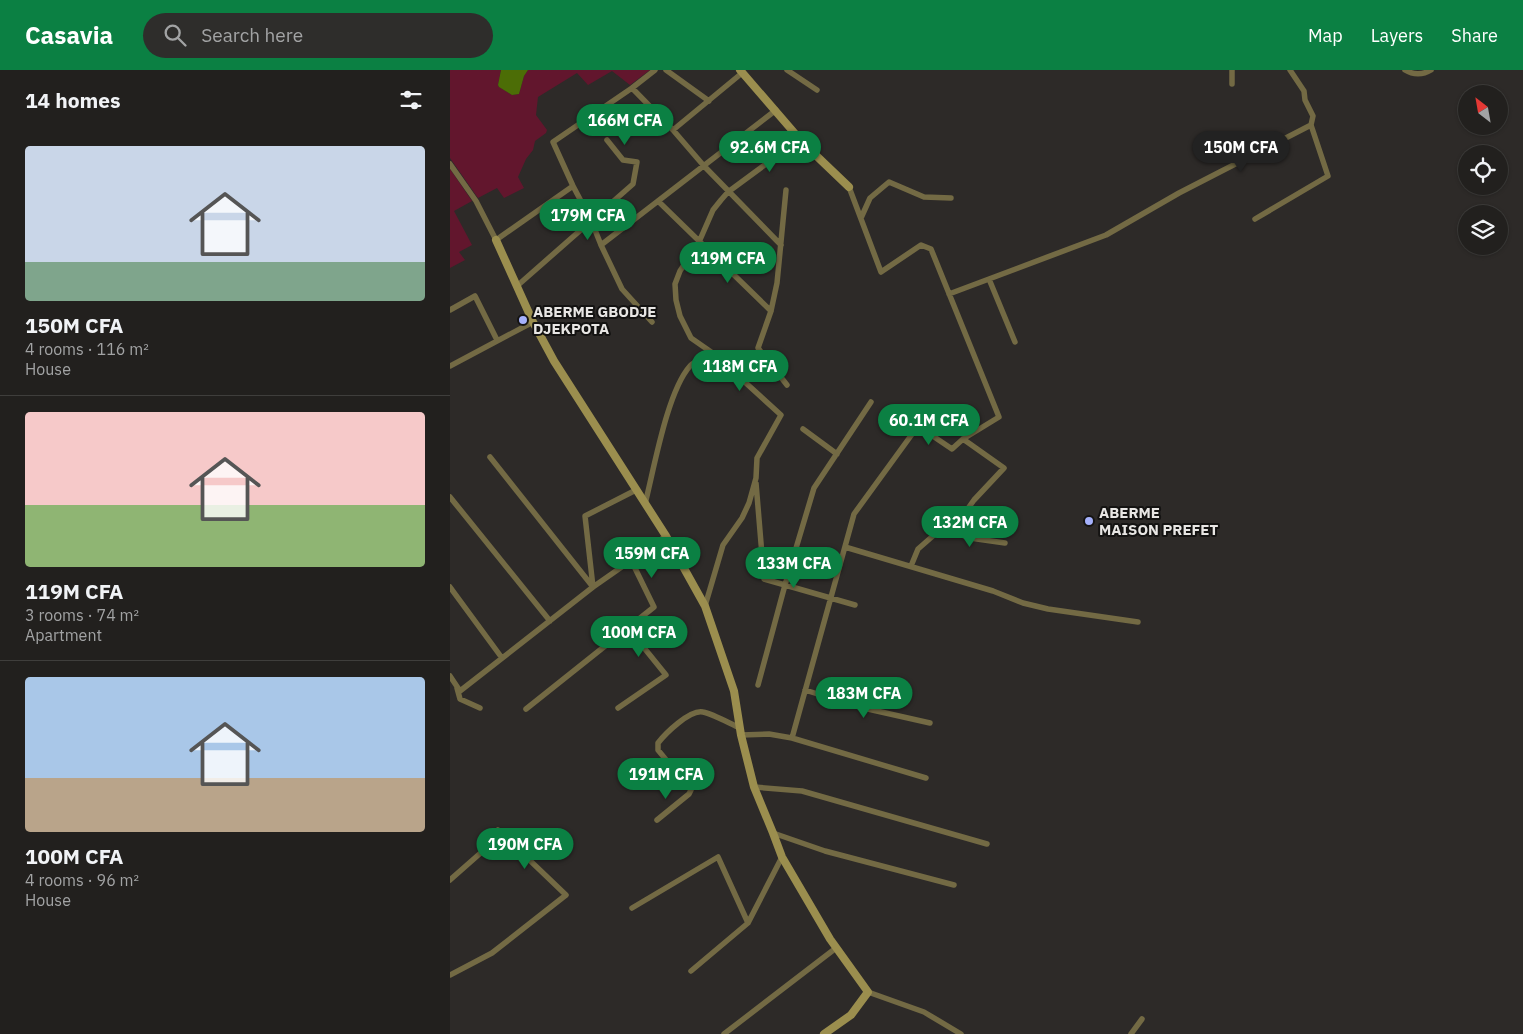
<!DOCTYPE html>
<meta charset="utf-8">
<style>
body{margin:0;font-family:"IBM Plex Sans",sans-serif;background:#2e2d2b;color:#f1f3f6;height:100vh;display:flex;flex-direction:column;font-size:19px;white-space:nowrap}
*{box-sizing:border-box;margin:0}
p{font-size:16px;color:#a2a3a4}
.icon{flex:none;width:28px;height:28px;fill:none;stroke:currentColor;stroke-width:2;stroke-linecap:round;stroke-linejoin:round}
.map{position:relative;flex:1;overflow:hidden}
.side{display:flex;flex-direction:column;background:#22201e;width:450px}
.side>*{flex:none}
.needle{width:32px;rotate:329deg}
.controls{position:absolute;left:1008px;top:15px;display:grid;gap:10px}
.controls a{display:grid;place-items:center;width:50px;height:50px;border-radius:50%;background:#22201e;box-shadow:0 1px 4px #0004,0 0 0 1px #3f3e3c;font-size:25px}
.price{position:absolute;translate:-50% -42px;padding:0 11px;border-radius:18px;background:#0b8043;color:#fff;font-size:16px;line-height:32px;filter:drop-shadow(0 1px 2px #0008)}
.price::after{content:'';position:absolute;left:50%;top:30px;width:15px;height:11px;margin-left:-8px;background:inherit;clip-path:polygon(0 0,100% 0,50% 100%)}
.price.current{background:#222;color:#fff}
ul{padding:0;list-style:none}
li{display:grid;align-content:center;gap:10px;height:265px;padding:0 25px}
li+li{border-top:1px solid #3f3e3c}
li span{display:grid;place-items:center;height:155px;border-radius:5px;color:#555}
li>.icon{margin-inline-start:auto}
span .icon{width:90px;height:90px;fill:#fffc;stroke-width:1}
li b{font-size:21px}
h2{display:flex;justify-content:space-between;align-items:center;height:60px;padding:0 25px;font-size:21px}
header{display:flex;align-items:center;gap:30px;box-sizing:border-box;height:70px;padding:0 25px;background:#0b8043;color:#fff}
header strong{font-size:24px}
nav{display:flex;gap:28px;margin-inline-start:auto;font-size:18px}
.search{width:350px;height:45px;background:#2e2d2b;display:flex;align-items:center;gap:12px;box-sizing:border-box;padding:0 18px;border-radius:28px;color:#a2a3a4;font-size:19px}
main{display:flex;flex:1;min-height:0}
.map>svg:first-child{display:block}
.green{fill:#62162d}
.water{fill:#4c6d06}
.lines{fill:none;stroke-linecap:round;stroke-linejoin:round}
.street{stroke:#736a44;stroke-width:5.5}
.secondary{stroke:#9b8e4e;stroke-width:8}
.poi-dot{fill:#a5b1fc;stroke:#141312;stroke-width:2}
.labels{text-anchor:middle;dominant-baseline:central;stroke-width:4;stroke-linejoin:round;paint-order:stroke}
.poi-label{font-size:15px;font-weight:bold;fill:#e8e6e4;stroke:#141312;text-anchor:start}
</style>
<header>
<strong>Casavia</strong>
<div class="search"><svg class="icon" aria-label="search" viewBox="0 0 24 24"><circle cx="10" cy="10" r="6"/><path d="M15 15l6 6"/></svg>Search here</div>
<nav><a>Map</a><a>Layers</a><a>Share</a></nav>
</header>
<main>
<section class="side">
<h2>14 homes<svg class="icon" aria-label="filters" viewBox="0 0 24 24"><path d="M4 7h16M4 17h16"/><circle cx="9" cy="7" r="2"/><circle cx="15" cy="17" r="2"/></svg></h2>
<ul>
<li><span style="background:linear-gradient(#c9d6e8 75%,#7fa58c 0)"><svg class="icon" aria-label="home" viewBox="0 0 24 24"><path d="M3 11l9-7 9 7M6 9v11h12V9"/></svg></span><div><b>150M CFA</b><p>4 rooms · 116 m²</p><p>House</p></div></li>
<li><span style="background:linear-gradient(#f6c9c9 60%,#8fb573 0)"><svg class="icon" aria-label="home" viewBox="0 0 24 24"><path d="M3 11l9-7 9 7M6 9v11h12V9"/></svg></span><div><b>119M CFA</b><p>3 rooms · 74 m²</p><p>Apartment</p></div></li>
<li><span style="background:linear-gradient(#a9c7e8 65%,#b9a48a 0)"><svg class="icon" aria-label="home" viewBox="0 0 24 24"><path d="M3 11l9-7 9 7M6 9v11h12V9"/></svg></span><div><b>100M CFA</b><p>4 rooms · 96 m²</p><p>House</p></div></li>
</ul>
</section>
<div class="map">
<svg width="1073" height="964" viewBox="0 0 1073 964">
<rect width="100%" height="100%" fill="#2d2a28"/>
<path class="green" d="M0,0H51L48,16L62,25L69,24L74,6L78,0H200L180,15L162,1L138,15L127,3L88,27L86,45L97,60L96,63L85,71L83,80L76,89L68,107L74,118L54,128L47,118L28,128L0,88Z
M0,99L22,131L4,141L22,175L9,182L15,190L0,198Z"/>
<path class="water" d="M51,0H78L74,6L69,24L62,25L49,17L48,15Z"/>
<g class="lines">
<path class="street" d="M216,0L259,31
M337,0L367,20
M955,0C963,5 973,5 981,0
M782,14V0
M182,18L223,60L254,96L331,175
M223,60L292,3
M0,94L26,131L46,170L123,116
M336,120L327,213L321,241L308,278L337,315
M208,131L321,241
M411,148L420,128L439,112L474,127L501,128
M805,149L878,106L861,55L863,46L855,30L854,21L840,0
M151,175L326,40
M539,209L565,272
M67,216L183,114L187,92L173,90L157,70
M499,224L656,165L729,123L861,55
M0,240L25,226L47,270
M202,252L172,219L151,175L141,150L123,116L103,72L182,18L205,0
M0,296L83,252
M353,359L387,384
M40,387L143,517
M306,413L314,509L405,535
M0,427L100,551
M195,434C204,399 217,322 240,296C245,290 257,287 264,284
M502,461L524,430L554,398L513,369
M395,477L543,521L573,533L598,539L688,552
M461,496L468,479L492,458L520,468L555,473
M0,517L52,588
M143,517L135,446L186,420
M255,536L273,475L292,448L299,433L306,408L307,388L331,345L264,284L241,268L230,246L226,230L225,214L230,201L249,172L263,140L271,130L278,122L316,94L354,74
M0,606L10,621L143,517L216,466
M308,615L335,515L364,418L421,332
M7,618L10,629L30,638
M355,620L409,637L480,653
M168,638L216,605L178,558
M76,639L204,537L181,490
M291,665L319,664L342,668L476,708
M342,668L404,444L468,356L502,379L513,369L549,347L481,179L471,175L431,202L399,117
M304,717L352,721L537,774
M207,750L239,724L241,720L208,680V673C215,664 240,639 253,642C263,644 279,653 290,658
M323,763L375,781L504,815
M0,810L34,780L48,760L116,825L42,883L0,905
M182,838L268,787L298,853
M241,901L298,853L332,787
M418,922L474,942L511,964
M274,964L386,878
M681,964L692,949"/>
<path class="secondary" d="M290,0L354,74L399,117
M46,170L83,252L104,291L216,466L255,536L284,621L291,665L304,717L323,763L332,787L380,869L418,922L401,945L374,964"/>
</g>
<g class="poi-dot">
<circle cx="73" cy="250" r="5"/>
<circle cx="639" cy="451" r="5"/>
</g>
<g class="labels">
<g class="poi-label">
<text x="83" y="241">ABERME GBODJE<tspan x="83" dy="17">DJEKPOTA</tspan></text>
<text x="649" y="442">ABERME<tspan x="649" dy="17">MAISON PREFET</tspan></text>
</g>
</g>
</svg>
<div class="controls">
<a><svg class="needle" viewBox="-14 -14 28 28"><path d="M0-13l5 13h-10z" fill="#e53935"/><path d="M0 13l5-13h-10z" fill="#a2a3a4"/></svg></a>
<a><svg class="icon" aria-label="locate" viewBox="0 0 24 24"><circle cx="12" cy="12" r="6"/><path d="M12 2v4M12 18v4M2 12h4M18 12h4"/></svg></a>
<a><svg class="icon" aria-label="layers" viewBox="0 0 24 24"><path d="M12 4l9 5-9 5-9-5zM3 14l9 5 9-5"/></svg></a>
</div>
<b class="price" style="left:175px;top:76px">166M CFA</b>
<b class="price" style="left:320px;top:103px">92.6M CFA</b>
<b class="price current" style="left:791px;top:103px">150M CFA</b>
<b class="price" style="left:138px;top:171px">179M CFA</b>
<b class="price" style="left:278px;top:214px">119M CFA</b>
<b class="price" style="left:290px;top:322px">118M CFA</b>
<b class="price" style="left:479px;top:376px">60.1M CFA</b>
<b class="price" style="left:520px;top:478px">132M CFA</b>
<b class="price" style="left:202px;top:509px">159M CFA</b>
<b class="price" style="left:344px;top:519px">133M CFA</b>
<b class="price" style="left:189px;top:588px">100M CFA</b>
<b class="price" style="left:414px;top:649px">183M CFA</b>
<b class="price" style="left:216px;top:730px">191M CFA</b>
<b class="price" style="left:75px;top:800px">190M CFA</b>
</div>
</main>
